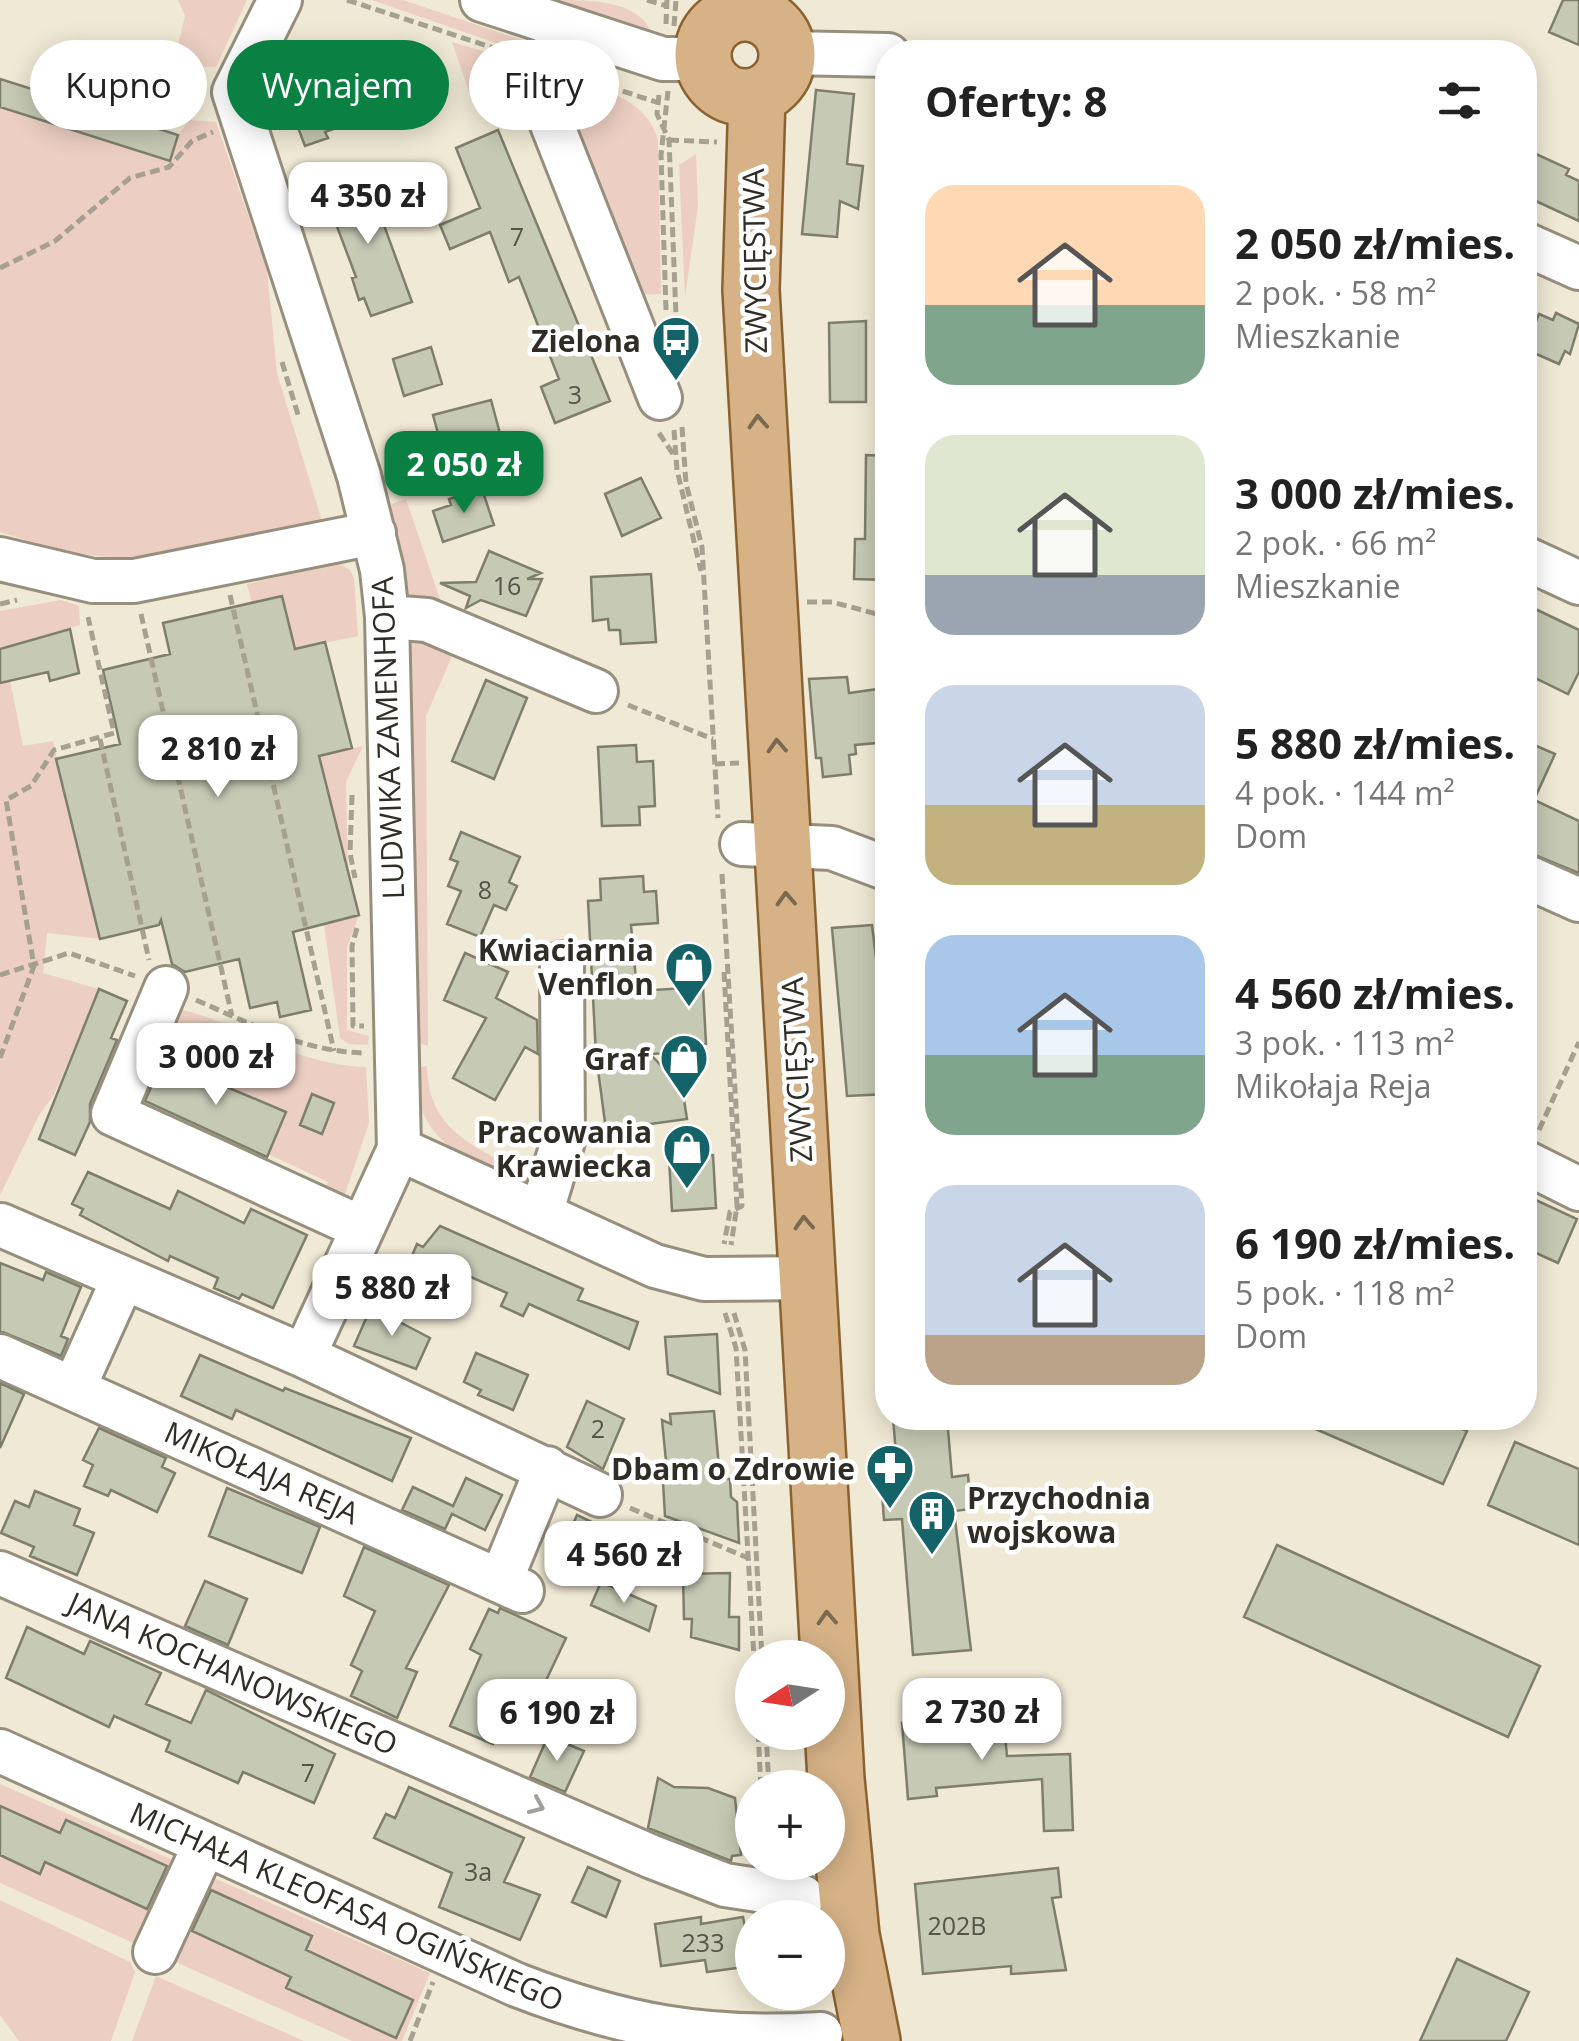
<!DOCTYPE html>
<html lang="pl">
<meta charset="utf-8">
<style>
body{margin:0;font-family:"Open Sans",sans-serif;background:#f6f6f6;color:#222;height:100vh;display:flex;flex-direction:column;font-size:38px;white-space:nowrap}
*{box-sizing:border-box;margin:0}
p{font-size:32px;color:#767676}
.icon{flex:none;width:55px;height:55px;fill:none;stroke:currentColor;stroke-width:2;stroke-linecap:round;stroke-linejoin:round}
.map{position:relative;flex:1;overflow:hidden}
.side{position:absolute;left:875px;top:40px;width:662px;height:1390px;display:flex;flex-direction:column;background:#fff;border-radius:40px;box-shadow:0 5px 25px #0003}
.side>*{flex:none}
.guide{position:absolute;left:30px;top:40px;width:695px;height:90px;display:flex;gap:20px}
.needle{width:65px;rotate:258deg}
.buttons{position:absolute;left:735px;top:1640px;display:grid;gap:20px}
.buttons a{display:grid;place-items:center;width:110px;height:110px;border-radius:50%;background:#fff;box-shadow:0 5px 25px #0003;font-size:50px}
.price{position:absolute;translate:-50% -85px;padding:0 22px;border-radius:20px;background:#fff;color:#222;font-size:32px;line-height:65px;filter:drop-shadow(0 2px 5px #0008)}
.price::after{content:'';position:absolute;left:50%;top:60px;width:30px;height:22px;margin-left:-15px;background:inherit;clip-path:polygon(0 0,100% 0,50% 100%)}
.price.on{background:#0b8043;color:#fff}
ul{padding:0;list-style:none}
li{display:flex;align-items:center;gap:30px;height:250px;padding:0 50px}
li span{display:grid;place-items:center;flex:none;width:280px;height:200px;border-radius:30px;color:#555}
li>.icon{margin-inline-start:auto}
span .icon{width:120px;height:120px;fill:#fffc;stroke-width:1}
li b{font-size:42px}
h2{display:flex;justify-content:space-between;align-items:center;height:120px;padding:0 50px;font-size:42px}
.pill{padding:0 35px;border-radius:45px;background:#fff;box-shadow:0 5px 25px #0003;font-size:35px;line-height:90px}
.pill.on{background:#0b8043;color:#fff}
.map>svg:first-child{display:block}
.green{fill:#eccfc2}
.building{fill:#c6c9b4;stroke:#7d7f6c;stroke-width:2.5}
.lines{fill:none;stroke-linecap:round;stroke-linejoin:round}
.minor-casing{stroke:#968f7d;stroke-width:48}
.major-casing{stroke:#8a6230;stroke-width:60}
.path{stroke:#a6a091;stroke-width:5;stroke-dasharray:10 5;stroke-linecap:butt}
.minor{stroke:#fff;stroke-width:42}
.major{stroke:#d6b286;stroke-width:55}
.oneway{stroke:#7b6951}
.oneway2{stroke:#a2a09d}
.labels{text-anchor:middle;dominant-baseline:central;stroke-width:9;stroke-linejoin:round;paint-order:stroke}
.number-label{font-size:25px;fill:#56544a}
.street-label{font-size:30px;fill:#302d26;stroke:#fff}
.poi-label{font-size:30px;font-weight:bold;fill:#302d26;stroke:#fff;text-anchor:end}
</style>
<div class="map">
<svg width="1579" height="2041" viewBox="0 0 1579 2041">
<rect width="100%" height="100%" fill="#f0e9d5"/>
<path class="green" d="M178,0H247L216,67H173L185,16Z
M372,0H403L537,45L539,58Z
M553,0C591,0 634,0 650,29Z
M452,42L496,55L507,81L469,92Z
M554,76C595,88 645,94 658,140L661,294L637,295Z
M0,107L169,161L178,135L190,120L216,122L267,270L277,373L322,521C254,535 177,562 107,557C70,554 35,543 0,532Z
M696,154L698,206L685,297L679,165Z
M406,499L443,608L409,606L391,504Z
M338,563L350,570L354,578L358,636L295,649L283,596L252,603L247,584Z
M61,600L79,606L80,625L0,649V611Z
M410,630L456,647L426,716L428,1046L413,1041Z
M10,680L23,746L53,741L100,939L47,933L43,973L99,989L54,1095L39,1115L0,1195V683Z
M363,746L346,782L348,870L319,756Z
M359,915L347,947V1030L369,1036L368,1045L349,1044L340,1038L324,925Z
M175,1008C244,1023 289,1064 366,1067L369,1123L342,1203L321,1199L328,1182L268,1154L285,1112L148,1053Z
M427,1066C428,1133 478,1147 529,1176L542,1152L537,1190C471,1159 417,1151 415,1068Z
M0,1784L430,1973L402,2041H352L0,1883Z
M0,1900L130,1962L135,1972L111,2041H19L0,2015Z
M156,1976L304,2041H132Z"/>
<path class="building" d="M1563,0H1579V45L1549,32Z
M352,63L372,115L325,132L328,138L305,146L289,104L315,94L309,79Z
M0,79L178,135L170,161L0,107Z
M816,90L854,94L847,164L863,166L858,209L840,201L837,237L802,234Z
M498,130L610,401L555,423L541,387L559,379L519,277L509,282L490,232L450,249L440,225L480,208L456,148Z
M1525,149L1569,169L1566,175L1579,181V221L1525,196Z
M366,176L412,302L371,316L364,298L359,300L352,278L356,277L324,192Z
M1556,313L1579,324L1570,354L1565,351L1559,364L1525,349L1539,314L1553,320Z
M866,321V402H830L829,323Z
M431,347L442,384L404,396L393,359Z
M491,400L502,441L443,452L433,415Z
M866,455L888,456V580L854,579L855,539H865Z
M641,478L661,518L622,536L605,494Z
M482,489L494,525L443,542L433,511L451,505L449,499Z
M489,551L541,573L527,579H542L526,616L481,600L466,608L470,596L440,583L476,582Z
M651,574L656,642L621,644L620,630H609L608,619L593,621L591,577Z
M282,596L295,649L325,642L352,748L319,756L359,915L293,932L311,1010L280,1017L277,1002L250,1008L239,959L185,972L172,964L161,920L159,925L100,939L56,759L120,744L103,670L170,654L163,623Z
M1525,604L1579,630V672L1568,694L1525,673Z
M70,629L79,673L50,681L48,672L0,683V649Z
M847,677L849,693L878,689L879,695L888,694V742L855,745L856,754L849,755L851,774L823,777L821,758H816L809,679Z
M486,680L527,698L494,779L452,761Z
M1525,741L1555,754L1534,800L1579,821V873L1525,851Z
M636,745L637,762L653,761L655,806L639,807L640,825L602,826L598,747Z
M461,832L520,857L509,882L517,886L506,910L494,905L480,937L447,924L461,891L448,886L458,862L450,859Z
M643,876L644,892L656,891L658,923L631,925L637,991L703,987L706,1044L688,1046L689,1052L650,1054L682,1087L687,1119L606,1130L596,1055L588,901L601,900L600,879Z
M872,925L888,1054V1094L847,1096L832,928Z
M465,953L508,972L496,998L537,1020L538,1054L525,1047L495,1100L453,1078L486,1018L444,1000Z
M99,989L127,1001L111,1038L117,1040L90,1104V1122L75,1155L39,1139Z
M163,1060L286,1112L267,1157L145,1101Z
M312,1094L334,1103L322,1134L300,1125Z
M713,1155L716,1208L672,1211L669,1158Z
M88,1172L170,1209L178,1191L244,1223L251,1209L307,1235L273,1308L242,1294L239,1299L214,1288L218,1278L170,1256L168,1261L80,1215L83,1209L72,1204Z
M1525,1195L1577,1219L1558,1263L1525,1248Z
M440,1226L583,1289L578,1300L638,1322L629,1349L529,1304L523,1316L501,1306L507,1293L446,1266L438,1284L406,1270L417,1244L423,1247Z
M0,1263L43,1280L46,1272L81,1287L61,1336L68,1339L61,1356L0,1331Z
M371,1307L430,1338L416,1369L354,1346Z
M717,1334L720,1394L668,1374L665,1337Z
M476,1353L528,1375L513,1410L478,1395L481,1390L464,1382Z
M200,1355L283,1391L285,1388L411,1438L392,1481L236,1410L232,1419L181,1396Z
M0,1383L24,1394L0,1448Z
M587,1401L624,1419L603,1469L567,1447Z
M714,1411L720,1479H730L731,1497L737,1502L739,1543L665,1516L663,1482H668L662,1420L671,1424L670,1414Z
M893,1418H947L952,1477L968,1475L971,1509L954,1511L971,1650L913,1655L902,1519L884,1520L881,1479L898,1478Z
M1290,1418H1437L1467,1431L1443,1484Z
M99,1428L166,1458L162,1467L175,1473L157,1512L111,1490L108,1496L84,1486L93,1465L83,1460Z
M1515,1442L1579,1469V1545L1488,1505Z
M466,1478L502,1495L485,1530L452,1514L445,1529L402,1510L413,1487L453,1506Z
M227,1488L320,1527L302,1573L209,1536Z
M35,1491L80,1509L74,1525L94,1533L77,1575L30,1556L34,1547L1,1533L15,1501L29,1507Z
M577,1515L621,1536L604,1573L560,1553Z
M1277,1545L1540,1666L1508,1737L1244,1617Z
M364,1547L449,1585L406,1668L417,1672L397,1718L351,1696L362,1671L351,1665L375,1611L344,1596Z
M730,1573L729,1617H739V1650L691,1637L692,1619H684L683,1574Z
M205,1581L247,1599L228,1645L185,1626Z
M601,1582L656,1606L649,1631L591,1605Z
M500,1608L566,1638L518,1740L497,1731L493,1744L450,1726L481,1655L470,1649L489,1609L498,1613Z
M27,1627L84,1654L90,1641L161,1673L146,1704L191,1723L206,1690L335,1754L314,1803L243,1772L238,1783L166,1751L170,1741L114,1716L109,1727L6,1678Z
M1003,1714L1007,1756L1070,1754L1073,1830L1044,1831L1042,1779L936,1788L937,1796L908,1799L902,1723Z
M548,1736L584,1751L565,1792L530,1777Z
M658,1778L674,1787L708,1788L735,1798L741,1855L732,1856L731,1861L648,1828Z
M409,1787L524,1838L504,1882L540,1895L520,1940L439,1907L452,1873L374,1838L386,1814L395,1818Z
M0,1806L60,1833L66,1820L167,1866L147,1909L45,1862L40,1874L0,1855Z
M588,1867L620,1881L606,1917L572,1902Z
M1058,1868L1061,1897L1052,1898L1066,1970L1011,1974V1966L923,1974L915,1884Z
M211,1890L312,1936L306,1950L413,2000L396,2038L286,1988L291,1977L192,1931Z
M701,1917V1924L743,1917L752,1966L707,1972L705,1960L661,1966L655,1924Z
M1457,1959L1529,1992L1506,2041H1420Z"/>
<g class="lines">
<g class="minor-casing">
<path id="minor" d="M280,0L234,92L359,476L382,570L387,617L399,1149L304,1356
M482,0L663,59H702
M562,27L548,66L544,104L660,398
M787,53L888,55
M1525,244L1579,268
M1525,558L1579,583
M0,559L93,581H134L374,533
M387,617L427,620L596,691
M742,844L832,848L888,869
M1525,876L1579,900
M166,988L113,1114L362,1228
M399,1149L655,1266L704,1279L807,1278
M1525,1162L1579,1189
M541,1214L563,1141L562,963
M1,1225L304,1356L600,1495
M0,1356L522,1591
M74,1388L123,1279
M0,1573L650,1856L725,1885L803,1897
M501,1580L547,1468
M0,1751L517,1985C623,2026 707,2041 821,2034
M155,1952L205,1844"/>
</g>
<g class="major-casing">
<path id="major" d="M703 55a42 42 0 1 1 84 0a42 42 0 1 1-84 0Z
M757,96L751,290L836,1779L851,1935L872,2041"/>
</g>
<path class="path" d="M347,0L506,52L511,65
M647,0L667,6
M666,24L667,0
M674,26L676,0
M580,77L659,103
M659,95L657,114L669,140L677,341
M669,140L717,142
M0,268L55,241L130,178L169,167L192,141L213,132
M666,310L661,155L668,91
M282,362L299,418
M682,427L686,483L702,547L718,818
M674,430L677,470L701,571
M659,433L675,457
M230,595L334,1051
M807,602H832L888,617
M0,604L17,600
M141,614L232,1016
M628,705L713,739
M100,739L149,960
M715,764L739,763
M352,795L350,853L355,878
M722,874L742,1206L730,1212L724,1244
M357,928L352,946L353,1026H364
M724,972L737,1206L731,1245
M0,975L69,953L135,976
M196,1000C251,1024 305,1052 365,1053
M0,1058L34,966L6,800L31,786L54,750L114,733L88,617
M1539,1130L1579,1042
M725,1313L736,1348L754,1658
M734,1313L745,1350L762,1658
M630,1508L748,1558
M758,1732L761,1788
M766,1732L769,1788
M410,2041L433,1982"/>
<use href="#minor" class="minor"/>
<use href="#major" class="major"/>
</g>
<defs><path id="oneway-chevron" d="M-2-3.5L2.5 0L-2 3.5" fill="none" stroke-width="1.6" stroke-linecap="round" stroke-linejoin="round" transform="scale(2.5)"/></defs>
<g class="oneway">
<use href="#oneway-chevron" transform="translate(758 422) rotate(-93)"/>
<use href="#oneway-chevron" transform="translate(777 746) rotate(-93)"/>
<use href="#oneway-chevron" transform="translate(786 899) rotate(-93)"/>
<use href="#oneway-chevron" transform="translate(804 1223) rotate(-93)"/>
<use href="#oneway-chevron" transform="translate(827 1618) rotate(-93)"/>
</g>
<use class="oneway2" href="#oneway-chevron" transform="translate(537 1806) rotate(24)"/>
<defs>
<g id="bus-pin" transform="scale(2.5)"><path d="M0 17L-7.5 6A9.5 9.5 0 1 1 7.5 6Z" fill="#136369" stroke="#fff"/><path d="M-5-6H5V4H4V6H2V4H-2V6H-4V4H-5ZM-3.5-4V0h7V-4ZM-3.5 1.2v1.5H-2V1.2ZM2 1.2v1.5H3.5V1.2Z" fill="#fff"/></g>
<g id="shop-pin" transform="scale(2.5)"><path d="M0 17L-7.5 6A9.5 9.5 0 1 1 7.5 6Z" fill="#136369" stroke="#fff"/><path d="M-5-2.5h2.3a2.7 3.5 0 0 1 5.4 0H5L5.5 6h-11ZM-1.5-2.5h3a1.5 2.3 0 0 0-3 0Z" fill="#fff"/></g>
<g id="pharmacy-pin" transform="scale(2.5)"><path d="M0 17L-7.5 6A9.5 9.5 0 1 1 7.5 6Z" fill="#136369" stroke="#fff"/><path d="M-2-6h4v4h4v4h-4v4h-4v-4h-4v-4h4Z" fill="#fff"/></g>
<g id="building-pin" transform="scale(2.5)"><path d="M0 17L-7.5 6A9.5 9.5 0 1 1 7.5 6Z" fill="#136369" stroke="#fff"/><path d="M-4-6H4V6H1V3H-1V6H-4ZM-2.5-4.3h1.7v1.8h-1.7ZM.8-4.3h1.7v1.8H.8ZM-2.5-1h1.7V.8h-1.7ZM.8-1h1.7V.8H.8Z" fill="#fff"/></g>
</defs>
<g fill-rule="evenodd">
<use href="#bus-pin" x="676" y="340"/>
<use href="#shop-pin" x="689" y="966"/>
<use href="#shop-pin" x="684" y="1058"/>
<use href="#shop-pin" x="687" y="1148"/>
<use href="#pharmacy-pin" x="890" y="1468"/>
<use href="#building-pin" x="932" y="1514"/>
</g>
<g class="labels">
<g class="number-label">
<text x="517" y="236">7</text>
<text x="575" y="394">3</text>
<text x="507" y="585">16</text>
<text x="485" y="889">8</text>
<text x="598" y="1428">2</text>
<text x="308" y="1772">7</text>
<text x="478" y="1871">3a</text>
<text x="957" y="1925">202B</text>
<text x="703" y="1942">233</text>
</g>
<g class="street-label">
<text transform="translate(754 261) rotate(-91)">ZWYCIĘSTWA</text>
<text transform="translate(387 738) rotate(-92)">LUDWIKA ZAMENHOFA</text>
<text transform="translate(796 1070) rotate(-93)">ZWYCIĘSTWA</text>
<text transform="translate(262 1472) rotate(24)">MIKOŁAJA REJA</text>
<text transform="translate(233 1673) rotate(24)">JANA KOCHANOWSKIEGO</text>
<text transform="translate(347 1906) rotate(24)">MICHAŁA KLEOFASA OGIŃSKIEGO</text>
</g>
<g class="poi-label">
<text x="641" y="340">Zielona</text>
<text x="654" y="949">Kwiaciarnia<tspan x="654" dy="34">Venflon</tspan></text>
<text x="649" y="1058">Graf</text>
<text x="652" y="1131">Pracowania<tspan x="652" dy="34">Krawiecka</tspan></text>
<text x="855" y="1468">Dbam o Zdrowie</text>
<text x="967" y="1497" text-anchor="start">Przychodnia<tspan x="967" dy="34">wojskowa</tspan></text>
</g>
</g>
</svg>
<div class="buttons">
<a><svg class="needle" viewBox="-14 -14 28 28"><path d="M0-13l5 13h-10z" fill="#e53935"/><path d="M0 13l5-13h-10z" fill="#767676"/></svg></a>
<a>+</a>
<a>−</a>
</div>
<b class="price" style="left:368px;top:247px">4 350 zł</b>
<b class="price on" style="left:464px;top:516px">2 050 zł</b>
<b class="price" style="left:218px;top:800px">2 810 zł</b>
<b class="price" style="left:216px;top:1108px">3 000 zł</b>
<b class="price" style="left:392px;top:1339px">5 880 zł</b>
<b class="price" style="left:624px;top:1606px">4 560 zł</b>
<b class="price" style="left:982px;top:1763px">2 730 zł</b>
<b class="price" style="left:557px;top:1764px">6 190 zł</b>
<div class="guide">
<a class="pill">Kupno</a>
<a class="pill on">Wynajem</a>
<a class="pill">Filtry</a>
</div>
<section class="side">
<h2>Oferty: 8<svg class="icon" aria-label="filters" viewBox="0 0 24 24"><path d="M4 7h16M4 17h16"/><circle cx="9" cy="7" r="2"/><circle cx="15" cy="17" r="2"/></svg></h2>
<ul>
<li><span style="background:linear-gradient(#ffd9b3 60%,#7fa58c 0)"><svg class="icon" aria-label="home" viewBox="0 0 24 24"><path d="M3 11l9-7 9 7M6 9v11h12V9"/></svg></span><div><b>2 050 zł/mies.</b><p>2 pok. · 58 m²</p><p>Mieszkanie</p></div></li>
<li><span style="background:linear-gradient(#dfe7d0 70%,#9aa5b1 0)"><svg class="icon" aria-label="home" viewBox="0 0 24 24"><path d="M3 11l9-7 9 7M6 9v11h12V9"/></svg></span><div><b>3 000 zł/mies.</b><p>2 pok. · 66 m²</p><p>Mieszkanie</p></div></li>
<li><span style="background:linear-gradient(#c9d6e8 60%,#c2b280 0)"><svg class="icon" aria-label="home" viewBox="0 0 24 24"><path d="M3 11l9-7 9 7M6 9v11h12V9"/></svg></span><div><b>5 880 zł/mies.</b><p>4 pok. · 144 m²</p><p>Dom</p></div></li>
<li><span style="background:linear-gradient(#a9c7e8 60%,#7fa58c 0)"><svg class="icon" aria-label="home" viewBox="0 0 24 24"><path d="M3 11l9-7 9 7M6 9v11h12V9"/></svg></span><div><b>4 560 zł/mies.</b><p>3 pok. · 113 m²</p><p>Mikołaja Reja</p></div></li>
<li><span style="background:linear-gradient(#c9d6e8 75%,#b9a48a 0)"><svg class="icon" aria-label="home" viewBox="0 0 24 24"><path d="M3 11l9-7 9 7M6 9v11h12V9"/></svg></span><div><b>6 190 zł/mies.</b><p>5 pok. · 118 m²</p><p>Dom</p></div></li>
</ul>
</section>
</div>
